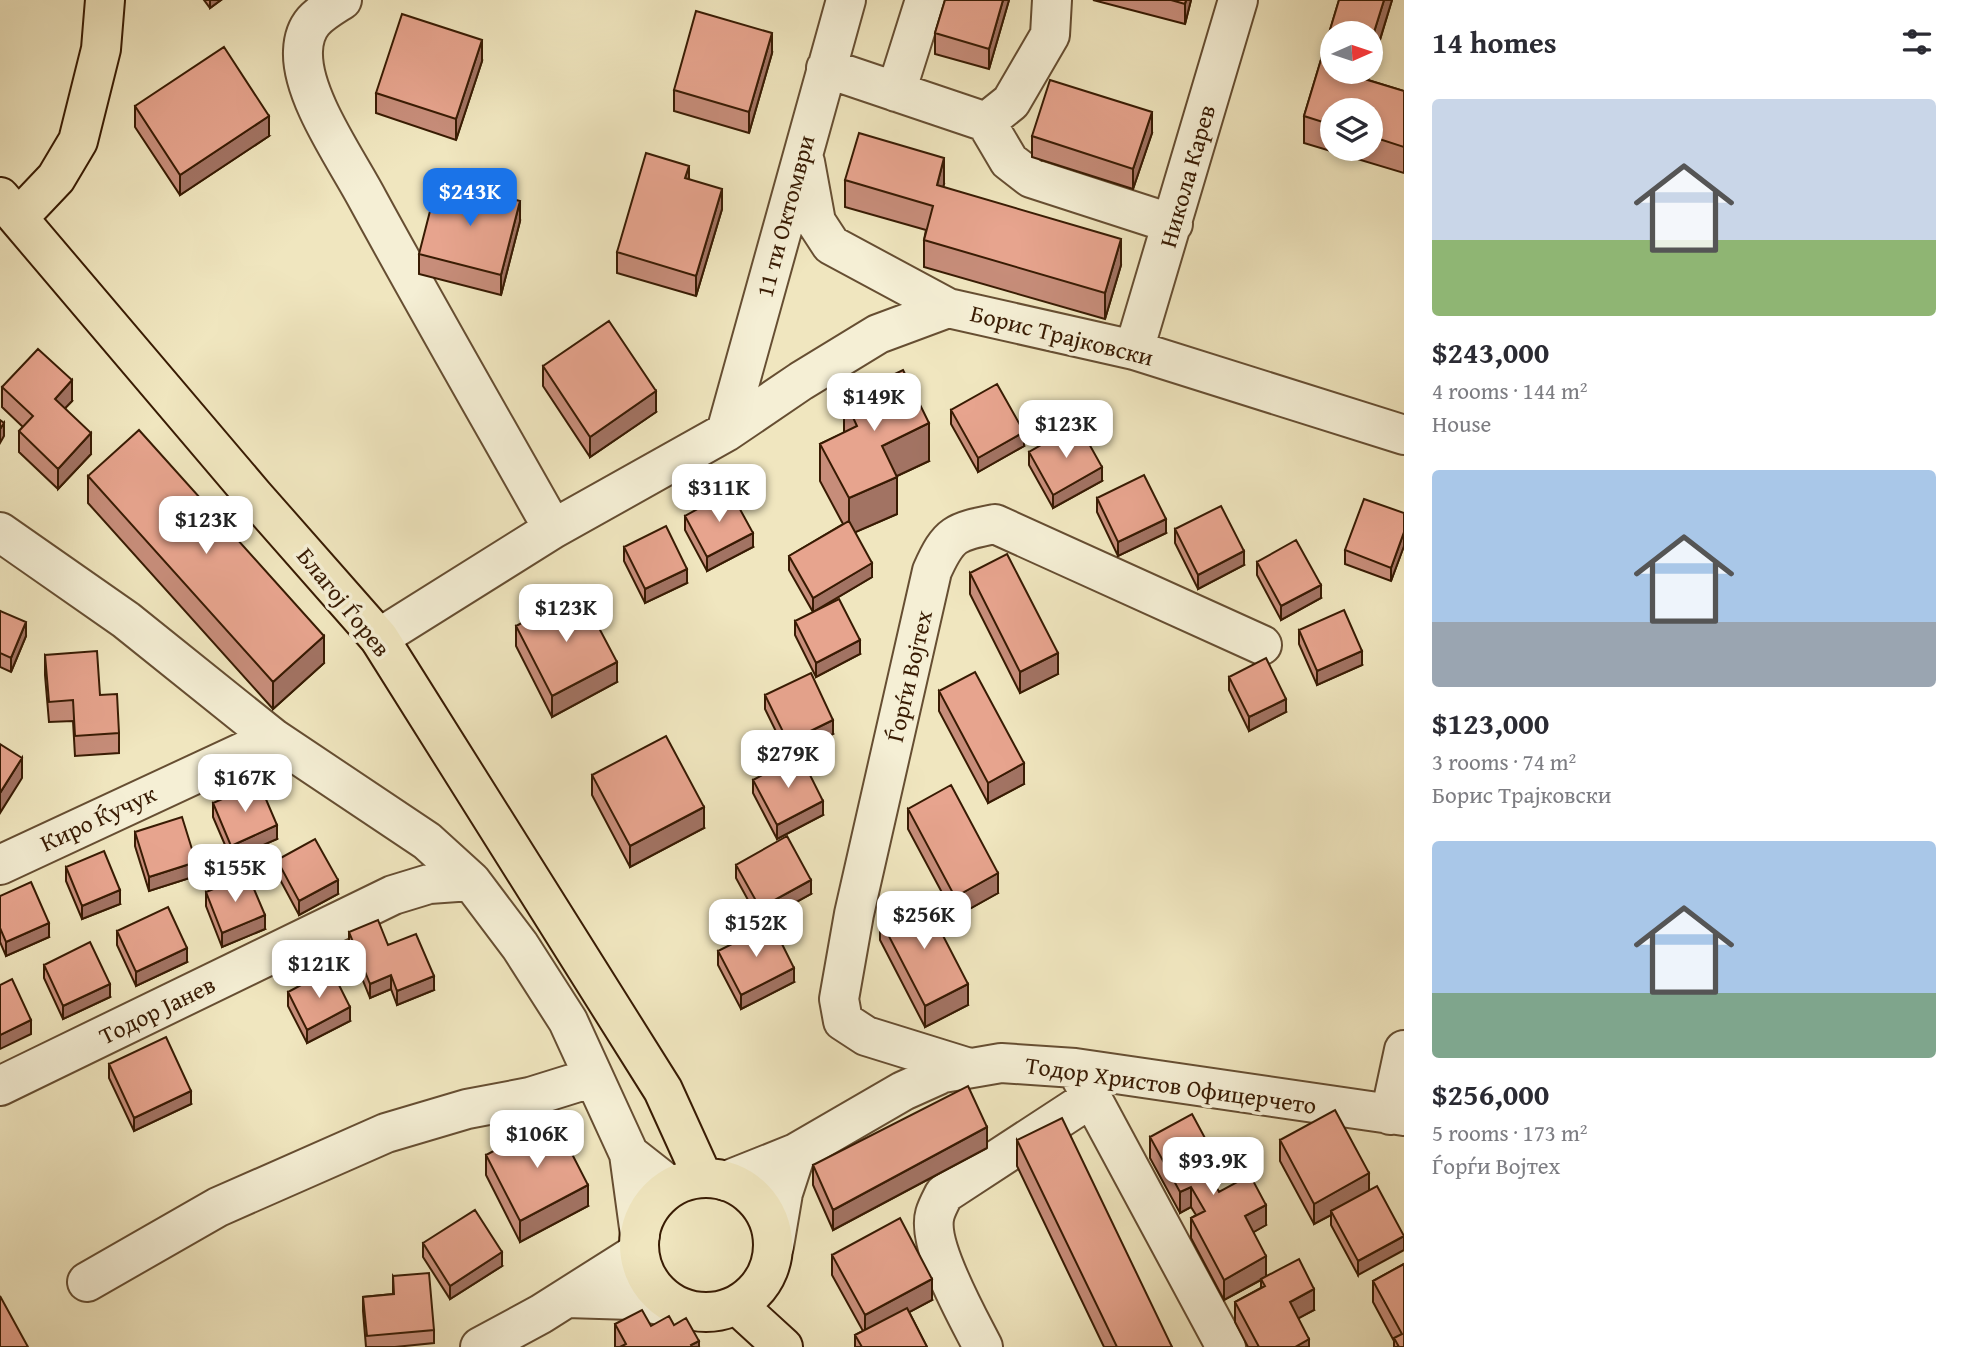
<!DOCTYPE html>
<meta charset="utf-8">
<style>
body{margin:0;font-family:"Gentium Book Plus",serif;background:#f7f7f7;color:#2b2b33;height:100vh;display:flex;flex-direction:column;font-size:26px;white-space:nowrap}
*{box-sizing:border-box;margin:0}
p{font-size:23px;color:#7c7c81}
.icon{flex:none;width:38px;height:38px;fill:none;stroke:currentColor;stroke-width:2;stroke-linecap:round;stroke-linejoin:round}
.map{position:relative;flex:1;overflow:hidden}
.panel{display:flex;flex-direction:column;background:#fff;width:560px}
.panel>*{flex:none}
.needle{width:46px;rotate:87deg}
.buttons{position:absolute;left:1320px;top:21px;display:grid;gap:14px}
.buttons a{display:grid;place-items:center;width:63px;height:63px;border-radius:50%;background:#fff;box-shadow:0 4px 10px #0003;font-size:35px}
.price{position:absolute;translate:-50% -60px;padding:0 16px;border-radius:14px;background:#fff;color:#222;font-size:23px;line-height:46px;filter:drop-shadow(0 2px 4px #0008)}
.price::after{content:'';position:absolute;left:50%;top:42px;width:21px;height:16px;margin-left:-10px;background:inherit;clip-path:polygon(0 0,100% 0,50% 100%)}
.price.on{background:#1a73e8;color:#fff}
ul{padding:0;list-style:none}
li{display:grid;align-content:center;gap:14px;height:371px;padding:0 28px}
li span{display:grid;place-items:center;height:217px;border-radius:7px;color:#555}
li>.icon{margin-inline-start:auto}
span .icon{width:126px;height:126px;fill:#fffc;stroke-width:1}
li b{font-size:30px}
h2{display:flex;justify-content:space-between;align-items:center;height:84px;padding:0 28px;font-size:30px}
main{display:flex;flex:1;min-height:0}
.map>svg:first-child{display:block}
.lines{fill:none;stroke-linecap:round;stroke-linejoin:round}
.minor-casing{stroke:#664e32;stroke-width:42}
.major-casing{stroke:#381b03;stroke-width:42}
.minor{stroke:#f5efd5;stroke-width:38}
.major{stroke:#f0e6bf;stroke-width:38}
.wall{fill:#c78d7a;stroke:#381b03;stroke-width:2;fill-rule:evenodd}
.shaded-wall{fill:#a27363;stroke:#381b03;stroke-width:2}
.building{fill:#e7a48e;stroke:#381b03;stroke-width:2}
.labels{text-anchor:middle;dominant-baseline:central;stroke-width:7;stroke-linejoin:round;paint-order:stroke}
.street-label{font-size:24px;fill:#381b03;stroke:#f5efd5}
</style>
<main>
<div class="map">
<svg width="1404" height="1347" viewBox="0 0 1404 1347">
<rect width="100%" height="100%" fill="#f0e6bf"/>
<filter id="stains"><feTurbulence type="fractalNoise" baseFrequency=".00286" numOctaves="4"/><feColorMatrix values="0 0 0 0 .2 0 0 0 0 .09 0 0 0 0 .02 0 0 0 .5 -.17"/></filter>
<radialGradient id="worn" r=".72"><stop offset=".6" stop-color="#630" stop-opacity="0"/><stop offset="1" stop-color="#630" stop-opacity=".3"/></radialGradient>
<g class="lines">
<g class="minor-casing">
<path id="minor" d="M342,0C320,14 304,22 303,51C301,96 347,160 368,200C428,310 491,419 553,529
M826,68L986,122L1011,102L1050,35L1052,0
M896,92L925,0
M986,122L1009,161L1031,178L1173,224
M805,162L816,222L831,245L948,308
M1134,350L1238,0
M726,432L846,0
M0,532L126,620L273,738L427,841L471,881L520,946L568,1021L629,1154L640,1235
M379,638L553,529L726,432L801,381L878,334L948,308L1134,350L1404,435
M0,865L273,738
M966,1067L866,1036L843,1021L839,999L854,914L932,571C949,533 955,532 995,524L1262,645
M1080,1076L1226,1347
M0,1086L393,895L429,884L471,881
M1390,1115L1404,1050
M629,1154L671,1187
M726,1181L796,1153L903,1091L943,1073L1001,1063L1075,1068L1404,1116
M774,1246L783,1193L796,1153
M87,1282L218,1207L386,1133L467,1109L530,1097L591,1078
M567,1298L632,1300L683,1309
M480,1347L541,1314L639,1252
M983,1347C969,1319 926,1245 935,1214C937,1207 941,1200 944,1194L1091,1098"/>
</g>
<g class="major-casing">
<path id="major" d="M0,197L254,496L379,638L663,1090L703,1178
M19,217L56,178L78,141L101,49L105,0
M639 1245a67 67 0 1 1 134 0a67 67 0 1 1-134 0Z
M737,1305L783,1347"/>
</g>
<use href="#minor" class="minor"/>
<use href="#major" class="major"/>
</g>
<path class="wall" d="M204,0H221L210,8Z
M945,0H1009L989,69L935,54V33Z
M1093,0H1191L1185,24Z
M1339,0H1392L1368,80L1404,91V173L1304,143V116ZM1332,110H1370V149H1332Z
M772,53L749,133L674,111V90Z
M482,61L456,140L376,113V93Z
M135,106L269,136L180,195L135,127Z
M1152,133L1133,189L1032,157V136Z
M689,179L722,209L696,296L617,273V252Z
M845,180L944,184L943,187L1121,265L1105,319L924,267V240L926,230L845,207Z
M520,221L501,295L419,274V254Z
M543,366L656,412L590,457L543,386Z
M2,387L72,401L65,408L91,454L58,489L19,452V431L23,427L2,407Z
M844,398L929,461L897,476V514L855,532L872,577L813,612L789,570V556L843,524L820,481V444L844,433Z
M951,410L1024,446L978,472L951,424Z
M1029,452L1102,481L1053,508L1029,465Z
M88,476L324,663L273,709L88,503Z
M1097,498L1166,533L1118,556L1097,512Z
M1404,513V546L1391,581L1345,564V550Z
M685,516L753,547L707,571L685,530Z
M1175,529L1244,565L1198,589L1175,543Z
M624,547L687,583L645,603L624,561Z
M1257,562L1321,598L1281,620L1257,575Z
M970,573L1058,674L1020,693L970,594Z
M0,611L26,636L11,672L0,667Z
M795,621L860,654L816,677L795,635Z
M516,626L617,682L552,717L516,646Z
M1299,630L1362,665L1317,685L1299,644Z
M45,655L100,695L119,733V753L75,756L73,721L49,722L45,675Z
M1229,677L1286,712L1249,731L1229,690Z
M939,691L1024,784L988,803L939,711Z
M765,695L833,734L788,756L765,709Z
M592,775L704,828L630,867L592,795Z
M753,780L823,815L777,839L753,793Z
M213,803L277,839L231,859L213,817Z
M908,809L998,893L955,917L908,829Z
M135,832L196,876L149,891L135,846Z
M277,860L338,894L299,915L277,874Z
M736,865L811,894L760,922L736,878Z
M66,867L120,904L82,919L66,881Z
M206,892L265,929L222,947L206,906Z
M0,896L49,937L6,956L0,942Z
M880,919L968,1005L925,1027L880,940Z
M117,931L187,962L136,986L117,945Z
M349,932L388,945L434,990L397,1005L391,989L370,998L349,946Z
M718,951L794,982L741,1009L718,965Z
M44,965L110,997L63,1019L44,978Z
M288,992L350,1021L307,1043L288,1006Z
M109,1064L191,1104L134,1131L109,1078Z
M1150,1137L1219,1184L1215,1186L1219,1192L1266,1225L1253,1232L1266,1276L1314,1310L1298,1318L1309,1347H1248L1235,1322V1302L1261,1288V1280L1224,1300L1191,1238V1218L1196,1215L1191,1207L1180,1213L1150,1158Z
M1017,1140L1172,1347H1104L1017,1166Z
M1280,1140L1369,1173L1358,1275L1331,1225V1215L1314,1224L1280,1161Z
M987,1148L833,1230L813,1185V1165Z
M486,1155L588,1206L520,1242L486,1175Z
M423,1243L502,1266L450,1299L423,1257Z
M832,1255L932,1300L909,1312L927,1347H855V1335L863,1331L832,1275Z
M1404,1264V1347H1394V1341L1373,1302V1281Z
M393,1276L434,1330V1343L395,1347H366L363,1311V1297L393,1294Z
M615,1324L651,1326L674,1325L699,1347H615Z"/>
<path class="shaded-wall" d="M210,0H221L210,8Z
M1003,0H1009L989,69V49Z
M1186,0H1191L1185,24V4Z
M1384,0H1392L1370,72V45Z
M772,33V53L749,133V112Z
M482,40V61L456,140V119Z
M1362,72H1370L1361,104V78Z
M1152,112V133L1133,189V169Z
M269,116V136L180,195V175Z
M944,158V184L937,212V185Z
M689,166V186L685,178Z
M722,189V209L696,296V276Z
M520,201V221L501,295V275Z
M1121,239V265L1105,319V293Z
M72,380V401L55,419V399Z
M656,391V412L590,457V437Z
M4,423V436L0,443V429Z
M929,423V461L882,483V446Z
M1024,432V446L978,472V458Z
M91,433V454L58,489V469Z
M1102,467V481L1053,508V495Z
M897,477V514L849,535V498Z
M1166,519V533L1118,556V542Z
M1404,532V546L1391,581V568Z
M753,533V547L707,571V557Z
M1244,551V565L1198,589V575Z
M872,563V577L813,612V598Z
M687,569V583L645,603V589Z
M1321,585V598L1281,620V606Z
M26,622V636L11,672V658Z
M324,636V663L273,709V682Z
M860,640V654L816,677V663Z
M1362,651V665L1317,685V671Z
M1058,653V674L1020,693V672Z
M617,662V682L552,717V696Z
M1286,699V712L1249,731V717Z
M833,720V734L788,756V742Z
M22,758V778L0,813V793Z
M1024,763V784L988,803V783Z
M823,801V815L777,839V825Z
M704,807V828L630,867V846Z
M277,825V839L231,859V846Z
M196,862V876L149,891V877Z
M998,873V893L955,917V897Z
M338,880V894L299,915V901Z
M811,880V894L760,922V908Z
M120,890V904L82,919V906Z
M265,915V929L222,947V933Z
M49,923V937L6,956V942Z
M187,948V962L136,986V972Z
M794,968V982L741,1009V995Z
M391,975V989L370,998V984Z
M434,976V990L397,1005V991Z
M110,984V997L63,1019V1006Z
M968,984V1005L925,1027V1006Z
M350,1007V1021L307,1043V1030Z
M31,1020V1034L0,1049V1035Z
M191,1091V1104L134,1131V1118Z
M987,1127V1148L833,1230V1210Z
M1219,1164V1184L1207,1190V1170Z
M1369,1173V1194L1331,1211V1215L1314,1224V1204Z
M588,1185V1206L520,1242V1221Z
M1191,1187V1207L1180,1213V1192Z
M1266,1205V1225L1245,1237V1216Z
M1404,1236V1250L1358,1275V1261Z
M502,1252V1266L450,1299V1286Z
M1266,1256V1277L1224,1300V1280Z
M932,1279V1300L865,1336V1315Z
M1314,1289V1310L1290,1323V1302Z
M1309,1339V1347H1295Z
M699,1341V1347H691V1345Z"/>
<path class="building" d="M945,0H1003L989,49L935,33Z
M1171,0H1186L1185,4Z
M1339,0H1384L1370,45V33H1332V72H1362L1361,78L1404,91V147L1370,136V110H1332V125L1304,116Z
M696,11L772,33L749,112L674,90Z
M402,14L482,40L456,119L376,93Z
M224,47L269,116L180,175L135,106Z
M1050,80L1152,112L1133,169L1032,136Z
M859,133L944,158L937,185L1121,239L1105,293L924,240L933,206L845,180Z
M646,153L689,166L685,178L722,189L696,276L617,252Z
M438,180L520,201L501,275L419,254Z
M609,321L656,391L590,437L543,366Z
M38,349L72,380L55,399L91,433L58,469L19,431L33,416L2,387Z
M903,370L929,423L882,446L897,477L849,498L820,444L857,426L844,398Z
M997,384L1024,432L978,458L951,410Z
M0,420L4,423L0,429Z
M1078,424L1102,467L1053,495L1029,452Z
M139,430L324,636L273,682L88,476Z
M1144,475L1166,519L1118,542L1097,498Z
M730,491L753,533L707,557L685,516Z
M1364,499L1404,513V532L1391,568L1345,550Z
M1221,506L1244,551L1198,575L1175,529Z
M849,521L872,563L813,598L789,556Z
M666,526L687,569L645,589L624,547Z
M1296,540L1321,585L1281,606L1257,562Z
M1007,554L1058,653L1020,672L970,573Z
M580,592L617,662L552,696L516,626Z
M839,599L860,640L816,663L795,621Z
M1344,610L1362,651L1317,671L1299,630Z
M0,611L26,622L11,658L0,653Z
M97,651L100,695L117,694L119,733L75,736L73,700L49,702L45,655Z
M1266,658L1286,699L1249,717L1229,677Z
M975,672L1024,763L988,783L939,691Z
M811,673L833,720L788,742L765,695Z
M666,736L704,807L630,846L592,775Z
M0,744L22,758L0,793Z
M800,755L823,801L777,825L753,780Z
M259,783L277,825L231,846L213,803Z
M951,785L998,873L955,897L908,809Z
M182,817L196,862L149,877L135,832Z
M787,836L811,880L760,908L736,865Z
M315,839L338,880L299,901L277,860Z
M104,851L120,890L82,906L66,867Z
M248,875L265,915L222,933L206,892Z
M31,882L49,923L6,942L0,928V896Z
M923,897L968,984L925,1006L880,919Z
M168,907L187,948L136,972L117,931Z
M378,920L388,945L416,934L434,976L397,991L391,975L370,984L349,932Z
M772,924L794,968L741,995L718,951Z
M90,942L110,984L63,1006L44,965Z
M331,969L350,1007L307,1030L288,992Z
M12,979L31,1020L0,1035V985Z
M166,1037L191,1091L134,1118L109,1064Z
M968,1086L987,1127L833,1210L813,1165Z
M1335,1110L1369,1173L1314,1204L1280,1140Z
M1192,1114L1219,1164L1207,1170L1219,1192L1250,1175L1266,1205L1245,1216L1266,1256L1224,1280L1191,1218L1205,1211L1191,1187L1180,1192L1150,1137Z
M1062,1118L1172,1347H1117L1017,1140Z
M554,1119L588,1185L520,1221L486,1155Z
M1377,1186L1404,1236L1358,1261L1331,1211Z
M475,1210L502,1252L450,1286L423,1243Z
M900,1218L932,1279L865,1315L832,1255Z
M1299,1259L1314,1289L1290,1302L1309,1339L1295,1347H1259L1235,1302L1265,1286L1261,1279Z
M1404,1264V1347H1399L1394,1338L1402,1334L1373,1281Z
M429,1273L434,1330L367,1336L363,1297L394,1294L393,1276Z
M0,1296L28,1347H0Z
M907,1308L927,1347H862L855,1335Z
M642,1310L651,1326L669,1316L674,1325L686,1318L699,1341L691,1345L692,1347H620L626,1344L615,1324Z"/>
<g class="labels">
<g class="street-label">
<text transform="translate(1187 176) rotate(-74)">Никола Карев</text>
<text transform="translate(785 216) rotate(-75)">11 ти Октомври</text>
<text transform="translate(1062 335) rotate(14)">Борис Трајковски</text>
<text transform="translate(344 602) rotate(51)">Благој Ѓорев</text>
<text transform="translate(909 676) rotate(-77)">Ѓорѓи Војтех</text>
<text transform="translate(98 818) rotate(-25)">Киро Ќучук</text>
<text transform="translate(157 1010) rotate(-26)">Тодор Јанев</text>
<text transform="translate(1171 1085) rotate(8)">Тодор Христов Офицерчето</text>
</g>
</g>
<rect width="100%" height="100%" filter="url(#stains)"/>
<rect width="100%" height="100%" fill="url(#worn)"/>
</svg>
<div class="buttons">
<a><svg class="needle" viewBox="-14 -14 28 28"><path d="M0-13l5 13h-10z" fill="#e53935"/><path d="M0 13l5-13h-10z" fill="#7c7c81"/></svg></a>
<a><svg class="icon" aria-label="layers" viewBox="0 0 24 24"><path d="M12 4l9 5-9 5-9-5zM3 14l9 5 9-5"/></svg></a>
</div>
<b class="price on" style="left:470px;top:228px">$243K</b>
<b class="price" style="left:874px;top:433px">$149K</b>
<b class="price" style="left:1066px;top:460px">$123K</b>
<b class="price" style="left:719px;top:524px">$311K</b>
<b class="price" style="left:206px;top:556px">$123K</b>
<b class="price" style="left:566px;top:644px">$123K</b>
<b class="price" style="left:788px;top:790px">$279K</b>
<b class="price" style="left:245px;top:814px">$167K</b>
<b class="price" style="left:235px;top:904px">$155K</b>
<b class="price" style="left:924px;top:951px">$256K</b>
<b class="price" style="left:756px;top:959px">$152K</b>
<b class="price" style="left:319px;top:1000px">$121K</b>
<b class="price" style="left:537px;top:1170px">$106K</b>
<b class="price" style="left:1213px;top:1197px">$93.9K</b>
</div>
<section class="panel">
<h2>14 homes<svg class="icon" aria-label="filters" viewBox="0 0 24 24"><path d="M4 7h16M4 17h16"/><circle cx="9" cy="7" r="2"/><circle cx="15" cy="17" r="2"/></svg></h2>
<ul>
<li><span style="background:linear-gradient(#c9d6e8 65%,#8fb573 0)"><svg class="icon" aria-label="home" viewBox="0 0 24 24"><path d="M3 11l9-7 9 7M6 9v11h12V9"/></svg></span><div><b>$243,000</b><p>4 rooms · 144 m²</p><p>House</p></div></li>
<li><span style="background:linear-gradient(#a9c7e8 70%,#9aa5b1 0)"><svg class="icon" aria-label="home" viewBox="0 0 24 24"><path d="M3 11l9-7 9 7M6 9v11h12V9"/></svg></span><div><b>$123,000</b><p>3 rooms · 74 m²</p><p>Борис Трајковски</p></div></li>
<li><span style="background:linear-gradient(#a9c7e8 70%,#7fa58c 0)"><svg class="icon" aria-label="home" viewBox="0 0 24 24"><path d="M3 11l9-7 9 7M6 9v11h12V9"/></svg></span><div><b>$256,000</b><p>5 rooms · 173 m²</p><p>Ѓорѓи Војтех</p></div></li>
</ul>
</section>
</main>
